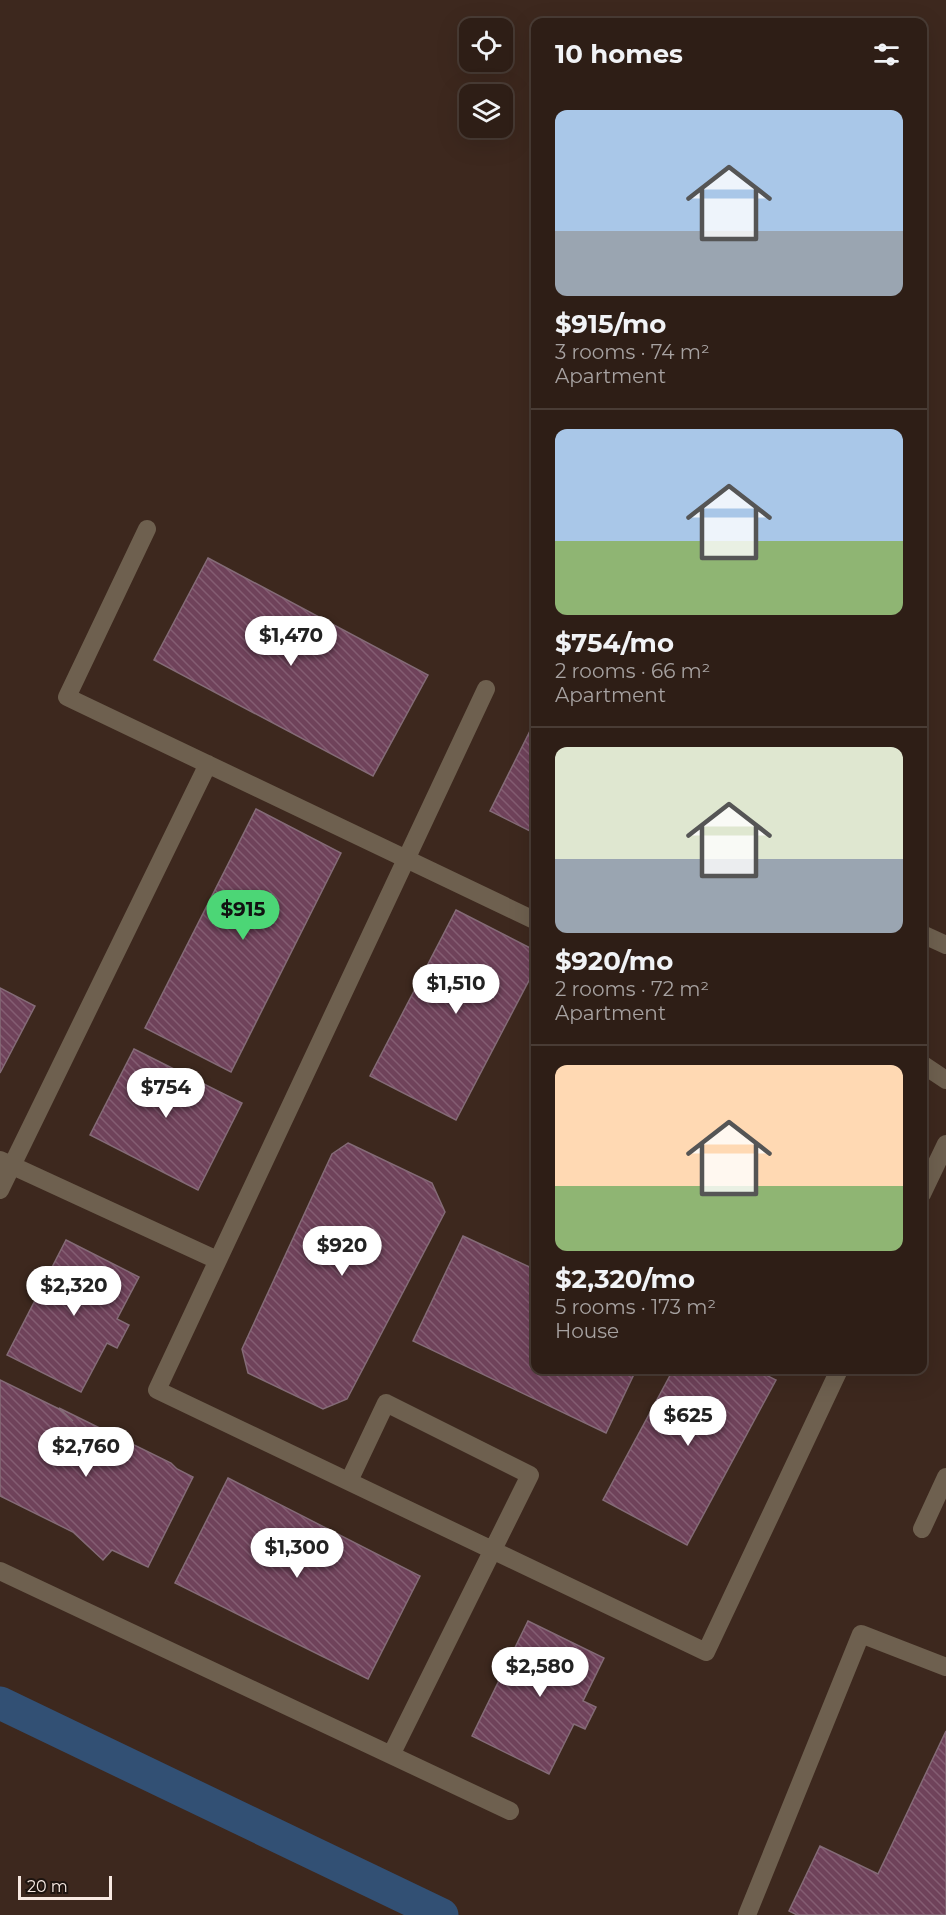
<!DOCTYPE html>
<meta charset="utf-8">
<style>
body{margin:0;font-family:Montserrat,sans-serif;background:#36271f;color:#f1f3f6;height:100vh;display:flex;flex-direction:column;font-size:22px;white-space:nowrap}
*{box-sizing:border-box;margin:0}
p{font-size:20px;color:#a7a2a1}
.icon{flex:none;width:33px;height:33px;fill:none;stroke:currentColor;stroke-width:2;stroke-linecap:round;stroke-linejoin:round}
.map{position:relative;flex:1;overflow:hidden}
.side{position:absolute;left:531px;top:18px;width:396px;height:1356px;display:flex;flex-direction:column;background:#2e1e16;border-radius:12px;box-shadow:0 6px 24px #0002,0 0 0 2px #493c35}
.side>*{flex:none}
.tools{position:absolute;left:459px;top:18px;display:grid;gap:12px}
.tools a{display:grid;place-items:center;width:54px;height:54px;border-radius:12px;background:#2e1e16;box-shadow:0 6px 24px #0002,0 0 0 2px #493c35;font-size:30px}
.scale{position:absolute;left:18px;bottom:15px;width:94px;box-sizing:border-box;padding-left:6px;border:3px solid #f8eae3;border-top:0;font-size:16px;line-height:21px;white-space:nowrap;color:#f8eae3;-webkit-text-stroke:4px #1d140f;paint-order:stroke}
.price{position:absolute;translate:-50% -51px;padding:0 14px;border-radius:21px;background:#fff;color:#222;font-size:20px;line-height:39px;filter:drop-shadow(0 2px 3px #0008)}
.price::after{content:'';position:absolute;left:50%;top:36px;width:18px;height:14px;margin-left:-9px;background:inherit;clip-path:polygon(0 0,100% 0,50% 100%)}
.price.active{background:#4cd676;color:#111}
ul{padding:0;list-style:none}
li{display:grid;align-content:center;gap:12px;height:318px;padding:0 24px}
li+li{border-top:2px solid #493c35}
li span{display:grid;place-items:center;height:186px;border-radius:12px;color:#555}
li>.icon{margin-inline-start:auto}
span .icon{width:108px;height:108px;fill:#fffc;stroke-width:1}
li b{font-size:26px}
h2{display:flex;justify-content:space-between;align-items:center;height:72px;padding:0 24px;font-size:26px}
.map>svg:first-child{display:block}
.lines{fill:none;stroke-linecap:round;stroke-linejoin:round}
.canal{stroke:#325074;stroke-width:33}
.building{fill:url(#building-back-hatch);stroke:#846b77;stroke-width:1.5}
.minor{stroke:#6e604f;stroke-width:18}
</style>
<div class="map">
<svg width="946" height="1915" viewBox="0 0 946 1915">
<defs>
<pattern id="building-back-hatch" width="6" height="6" patternUnits="userSpaceOnUse" patternTransform="scale(1.5)"><rect width="6" height="6" fill="#6f425a"/><path d="M-1 5l2 2M0 0l6 6M5-1l2 2" fill="none" stroke="#845d72"/></pattern>
</defs>
<rect width="100%" height="100%" fill="#3d281e"/>
<g class="lines">
<path class="canal" d="M0,1703L442,1915"/>
</g>
<path class="building" d="M208,558L428,675L373,776L154,660Z
M533,725L536,726V834L490,811Z
M256,809L341,853L231,1072L145,1028Z
M456,910L536,951V967L456,1120L370,1076Z
M0,988L35,1006L0,1073Z
M134,1049L242,1103L198,1190L90,1135Z
M348,1143L432,1183L445,1212L347,1399L323,1409L248,1373L242,1349L332,1154Z
M463,1236L536,1270V1370H636L606,1433L413,1341Z
M66,1240L139,1277L117,1319L129,1325L117,1348L107,1343L81,1392L7,1355Z
M673,1370H756L776,1380L687,1545L603,1500Z
M0,1380L59,1409L73,1421L59,1408L171,1463L177,1469L193,1477L148,1567L112,1550L103,1560L73,1532L0,1496Z
M228,1478L420,1576L368,1679L175,1583Z
M528,1621L604,1658L583,1701L596,1707L585,1729L574,1724L549,1774L472,1736Z
M946,1731V1915H797L789,1911L820,1846L878,1874Z"/>
<g class="lines">
<path class="minor" d="M147,529L67,697L536,921
M486,689L157,1390L706,1652L839,1370
M922,934L946,945
M922,1064L946,1080
M0,1160L217,1260
M0,1190L208,764
M922,1194L946,1144
M349,1481L386,1403L530,1475L391,1755
M922,1529L946,1477
M0,1571L510,1811
M747,1915L861,1634L946,1667"/>
</g>
</svg>
<div class="tools">
<a><svg class="icon" aria-label="locate" viewBox="0 0 24 24"><circle cx="12" cy="12" r="6"/><path d="M12 2v4M12 18v4M2 12h4M18 12h4"/></svg></a>
<a><svg class="icon" aria-label="layers" viewBox="0 0 24 24"><path d="M12 4l9 5-9 5-9-5zM3 14l9 5 9-5"/></svg></a>
</div>
<div class="scale">20 m</div>
<b class="price" style="left:291px;top:667px">$1,470</b>
<b class="price active" style="left:243px;top:941px">$915</b>
<b class="price" style="left:456px;top:1015px">$1,510</b>
<b class="price" style="left:166px;top:1119px">$754</b>
<b class="price" style="left:342px;top:1277px">$920</b>
<b class="price" style="left:74px;top:1317px">$2,320</b>
<b class="price" style="left:688px;top:1447px">$625</b>
<b class="price" style="left:86px;top:1478px">$2,760</b>
<b class="price" style="left:297px;top:1579px">$1,300</b>
<b class="price" style="left:540px;top:1698px">$2,580</b>
<section class="side">
<h2>10 homes<svg class="icon" aria-label="filters" viewBox="0 0 24 24"><path d="M4 7h16M4 17h16"/><circle cx="9" cy="7" r="2"/><circle cx="15" cy="17" r="2"/></svg></h2>
<ul>
<li><span style="background:linear-gradient(#a9c7e8 65%,#9aa5b1 0)"><svg class="icon" aria-label="home" viewBox="0 0 24 24"><path d="M3 11l9-7 9 7M6 9v11h12V9"/></svg></span><div><b>$915/mo</b><p>3 rooms · 74 m²</p><p>Apartment</p></div></li>
<li><span style="background:linear-gradient(#a9c7e8 60%,#8fb573 0)"><svg class="icon" aria-label="home" viewBox="0 0 24 24"><path d="M3 11l9-7 9 7M6 9v11h12V9"/></svg></span><div><b>$754/mo</b><p>2 rooms · 66 m²</p><p>Apartment</p></div></li>
<li><span style="background:linear-gradient(#dfe7d0 60%,#9aa5b1 0)"><svg class="icon" aria-label="home" viewBox="0 0 24 24"><path d="M3 11l9-7 9 7M6 9v11h12V9"/></svg></span><div><b>$920/mo</b><p>2 rooms · 72 m²</p><p>Apartment</p></div></li>
<li><span style="background:linear-gradient(#ffd9b3 65%,#8fb573 0)"><svg class="icon" aria-label="home" viewBox="0 0 24 24"><path d="M3 11l9-7 9 7M6 9v11h12V9"/></svg></span><div><b>$2,320/mo</b><p>5 rooms · 173 m²</p><p>House</p></div></li>
</ul>
</section>
</div>
